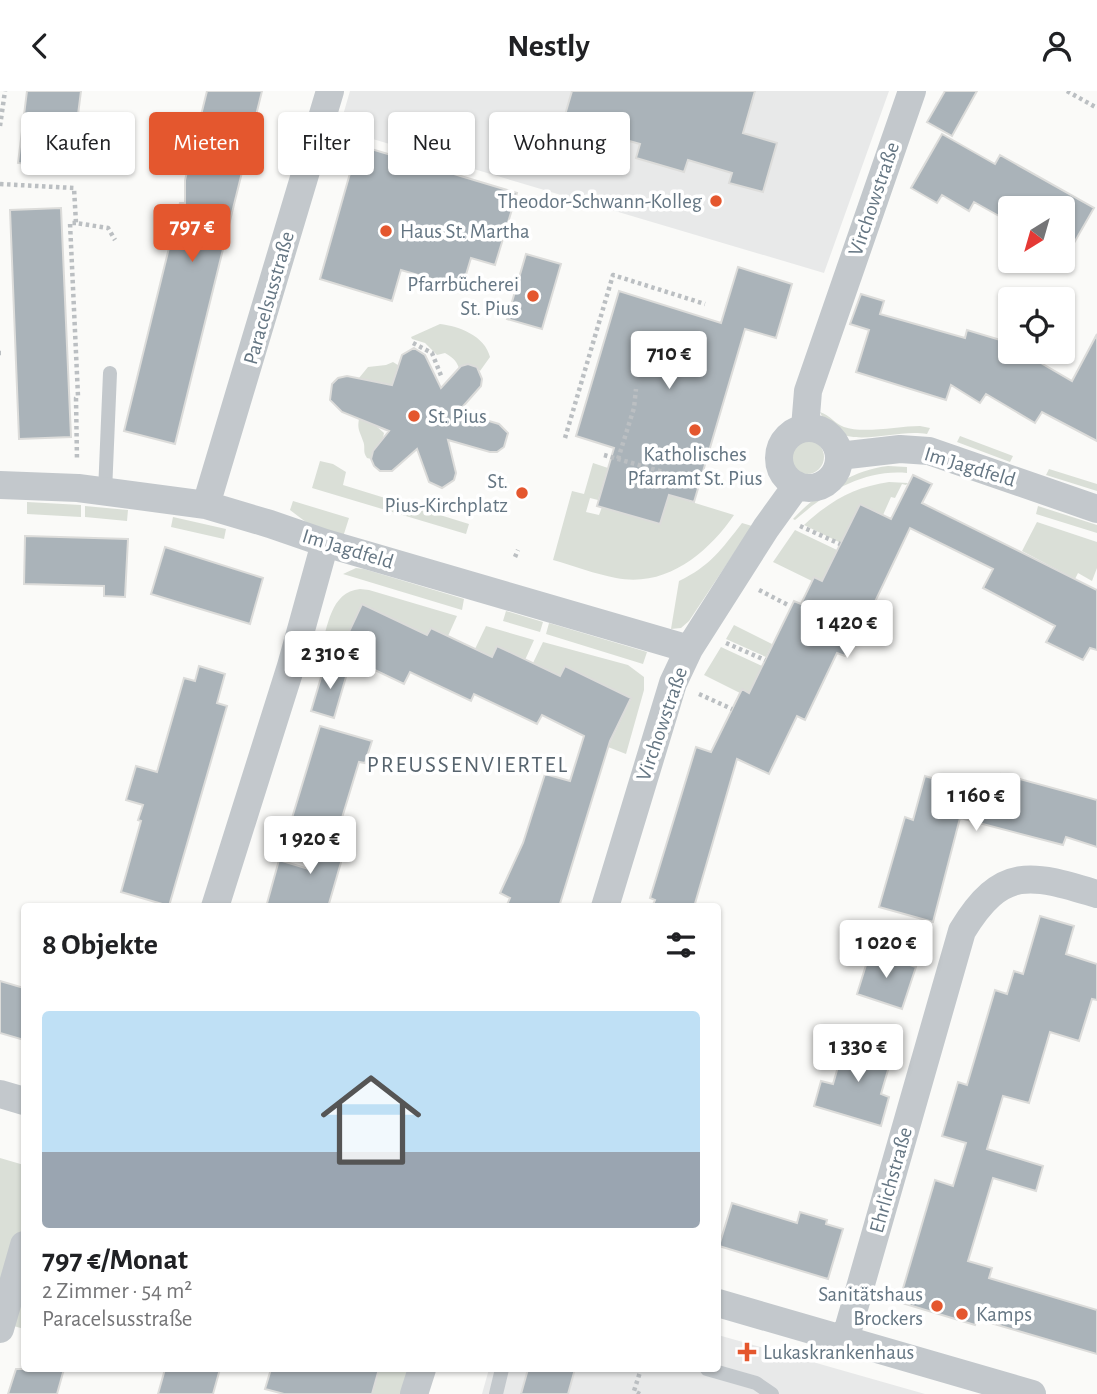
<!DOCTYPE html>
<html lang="de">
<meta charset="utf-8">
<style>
body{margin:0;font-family:"Alegreya Sans",sans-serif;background:#f6f6f6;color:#202124;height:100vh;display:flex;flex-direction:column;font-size:26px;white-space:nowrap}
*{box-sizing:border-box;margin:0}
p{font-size:23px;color:#757577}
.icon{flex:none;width:38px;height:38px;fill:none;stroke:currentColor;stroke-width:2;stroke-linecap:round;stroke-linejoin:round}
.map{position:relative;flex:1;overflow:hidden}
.sheet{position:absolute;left:21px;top:812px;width:700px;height:469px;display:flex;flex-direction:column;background:#fff;border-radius:7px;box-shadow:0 2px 5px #0004}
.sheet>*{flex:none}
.guide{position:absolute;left:21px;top:21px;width:700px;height:63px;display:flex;gap:14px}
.needle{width:46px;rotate:217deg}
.buttons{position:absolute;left:998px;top:105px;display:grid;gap:14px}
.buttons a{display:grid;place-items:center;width:77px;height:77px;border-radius:7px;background:#fff;box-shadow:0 2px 5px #0004;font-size:35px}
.price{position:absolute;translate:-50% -60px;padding:0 16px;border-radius:7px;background:#fff;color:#222;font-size:23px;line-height:46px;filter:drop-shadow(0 2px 4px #0008)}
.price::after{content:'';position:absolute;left:50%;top:42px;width:21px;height:16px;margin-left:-10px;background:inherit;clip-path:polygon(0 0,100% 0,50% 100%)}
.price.active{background:#e4572e;color:#fff}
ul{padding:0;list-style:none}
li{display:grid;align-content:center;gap:14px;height:371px;padding:0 21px}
li span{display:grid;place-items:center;height:217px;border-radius:7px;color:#555}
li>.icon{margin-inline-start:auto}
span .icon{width:126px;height:126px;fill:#fffc;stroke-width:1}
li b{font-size:30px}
h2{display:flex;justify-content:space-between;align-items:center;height:84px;padding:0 21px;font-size:30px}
.tag{padding:0 24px;border-radius:7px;background:#fff;box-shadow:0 2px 5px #0004;font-size:24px;line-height:63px}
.tag.active{background:#e4572e;color:#fff}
header{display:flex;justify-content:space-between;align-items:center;height:91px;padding:0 21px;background:#fff;font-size:32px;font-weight:700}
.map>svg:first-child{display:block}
.built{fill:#e8e9e9}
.green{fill:#dadfd7}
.building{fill:#aab3b9;stroke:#dcdcda;stroke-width:2}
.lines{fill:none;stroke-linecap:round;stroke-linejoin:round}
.path{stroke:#bbbfc2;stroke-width:4.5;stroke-dasharray:3.5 3.5;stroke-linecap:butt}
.service{stroke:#c3c8cc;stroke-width:14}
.minor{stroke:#c3c8cc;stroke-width:28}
.poi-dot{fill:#e4572e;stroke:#fff;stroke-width:2.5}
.labels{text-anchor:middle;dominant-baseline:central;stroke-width:7;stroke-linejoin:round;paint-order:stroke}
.street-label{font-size:21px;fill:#657683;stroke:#fff}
.poi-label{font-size:21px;fill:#657683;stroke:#fff;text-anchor:end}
.neighbourhood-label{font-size:23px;letter-spacing:2px;fill:#57646e;stroke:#fff}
</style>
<header><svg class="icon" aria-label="back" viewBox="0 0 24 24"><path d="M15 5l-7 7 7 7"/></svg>Nestly<svg class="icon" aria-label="person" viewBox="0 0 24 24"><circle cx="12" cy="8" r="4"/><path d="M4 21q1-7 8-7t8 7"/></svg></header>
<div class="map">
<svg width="1097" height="1303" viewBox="0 0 1097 1303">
<rect width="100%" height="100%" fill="#fafaf8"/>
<path class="built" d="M350,0H889L824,182L339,38Z
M718,1244L925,1303H482L489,1278H718Z"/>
<path class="green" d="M440,233C459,235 485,245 490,266L480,280C475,273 465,271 459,277C456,269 452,266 445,262L437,264L425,252L412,248L411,246Z
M393,271L401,276L397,292L390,294L359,287L368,276L386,274Z
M820,321C830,324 835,333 844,336C863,343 899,335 920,335L930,337L927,343C892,336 838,366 820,321Z
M359,328L375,334L384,342C383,352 374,358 371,368L367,367C362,360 366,357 363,350C360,340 357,339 359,328Z
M960,345L1013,365L1010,371L957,351Z
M790 366a17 17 0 1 1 34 0a17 17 0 1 1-34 0Z
M320,370L333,373L346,381L343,394L469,433L466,443L312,397Z
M593,372L608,377L598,409L590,407L586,421L599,424L602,416L660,433L669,404L734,424C708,462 666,497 616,487C595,483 574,475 553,469L572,400L584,403Z
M888,375L907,376V382C863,378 826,402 795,429L793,428C817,402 852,379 888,375Z
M1049,378L1097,393V400L1046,384Z
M889,391L908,392L906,394L902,393L895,407L891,406L883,424L860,413L841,452L804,434C830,410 854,396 889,391Z
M293,410L349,427L343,446L315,438L290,419Z
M27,411L81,414V426L27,423Z
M85,415L128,419L127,430L85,426Z
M1038,415L1097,434V442L1036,423Z
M173,426L226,438L224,448L171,436Z
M1037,431L1097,451V477L1092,490L1078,482L1075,488L1022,460Z
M742,432L752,435L689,530L681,537L671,538L679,490C710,475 721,459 742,432Z
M795,439L837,459L822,490H812L773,471Z
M356,477L364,478L464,508L462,519L343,483Z
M360,498L369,499L457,525L448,545L427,544L363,513L337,567L320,560C328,536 330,501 360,498Z
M506,520L543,531L540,541L503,530Z
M549,532L647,561L643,573L546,543Z
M734,534L772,553L766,566L726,548Z
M486,535L534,549L525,569L497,556L492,566L475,558Z
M543,551L628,574L644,586V599L626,663L608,656L631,608L565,576L560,585L533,572Z
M721,556L762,575L749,602L742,599L740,602L704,584Z
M0,1067L24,1074V1238L0,1231Z
M379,1278H412L405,1303H372Z"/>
<path class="building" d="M27,0H81L71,79L18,72Z
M207,0H262L175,353L124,340L180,112H185V89Z
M572,0H755L743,42L777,52L763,101L729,92L732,82L688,69L684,81L636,67L640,53L597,41L594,50L560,41Z
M945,0H977L952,45L927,31Z
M942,43L995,73L1000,64L1094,117L1062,173V117H1009L1005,115L999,125L974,111L969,120L942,104L937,112L911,97Z
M358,54L517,102L495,174L471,167L462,197L401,179L392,210L320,188Z
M61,117L71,346L19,348L10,119Z
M526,163L561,173L542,238L507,228Z
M738,176L792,193L776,247L745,238L694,411L669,404L660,433L597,415L614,357L576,345L619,200L721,232Z
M861,203L884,210L880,223L965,247L967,239L1007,251L1010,253V261H1022L1072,290L1097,243V350L1042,321L1035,332L986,303L980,312L951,294L946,309L856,281L869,239L850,233Z
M414,257L425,264L441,297L461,275L468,273L477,276L482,288L481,295L458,321L499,333L508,342L504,356L497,361H490L448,349L456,382L454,389L442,397L429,391L417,358L392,380H380L374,375L371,368L373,360L389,340L342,321L330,309L332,293L338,287L347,285L392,294L402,264Z
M913,384L932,393L922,412L1097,499V559L1090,557L1083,569L1046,551L1055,535L983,497L993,478L910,437L873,515L869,513L845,565L837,562L805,629L797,625L769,683L737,668L694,816H652L655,809L650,807L696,656L711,661L742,598L749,602L794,510L801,513L814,486L822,490L860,413L891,428Z
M25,445L128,448L125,506L104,505V495L24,493Z
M165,456L263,487L250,533L151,503Z
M362,513L427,544L431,537L492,566L497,555L560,585L565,575L631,607L610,650L559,816H506L510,807L500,802L523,752L545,683L570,690L584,645L542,624L537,633L474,603L471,610L410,581L404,593L339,562Z
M325,573L348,579L334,627L311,620Z
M199,575L225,583L217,612L227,615L169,815L121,801L141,730L138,729L143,714L126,709L136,675L157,681L184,587L195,590Z
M320,635L372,650L365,672L359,671L338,740L292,727Z
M1001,683L1097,709V756L1066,746L1063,754L960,727L933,831L879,816L905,726L913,729L925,685L996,706Z
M324,736L349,744L328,816H266L279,769L312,779Z
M1040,825L1074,835L1066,863L1097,873V909L1092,908L1079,950L1050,941L1029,1012L1003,1005L987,1058L1043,1075L1036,1100L993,1087L968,1170L992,1177L989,1187L1097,1219V1263L977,1228L975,1234L899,1211L935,1089L953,1095L966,1052L942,1045L958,991L967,994L995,899L1007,903L1014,880L1023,883Z
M870,861L916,876L902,918L857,903Z
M0,890L24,897V949L0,942Z
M846,948L893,962L881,1003L889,1006L881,1035L814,1015L821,990L833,993Z
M732,1112L797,1132L800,1121L827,1129L826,1133L843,1138L828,1188L719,1155Z
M16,1278H64L57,1303H8Z
M165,1278H220L213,1303H158Z
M271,1278H379L372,1303H284L265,1298Z
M528,1278H575L568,1303H521Z"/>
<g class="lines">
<path class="path" d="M1067,0L1097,17
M0,35L5,0
M0,93L74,97L76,132L108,137L115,149
M76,132H70L78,305L76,307L77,369
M413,252L432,262L442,287
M0,262H1
M565,347L613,184L705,213
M604,364L663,381
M618,368L634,317L636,298
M641,386L644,376
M800,435L840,453
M515,466L518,459
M759,499L790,515
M726,552L765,569
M699,603L732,618
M640,1303L634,1300L641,1278"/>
<path class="service" d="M105,401L110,282
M707,1278L756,1292L772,1303
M496,1303L502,1278"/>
<path class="minor" d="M805,337L808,300L912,0
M779 367a30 30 0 1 1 60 0a30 30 0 1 1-60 0Z
M839,365L900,358L929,360L1097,418
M0,394L78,397L206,414L270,433L325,452L689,558
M206,414L330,0
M215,816L291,575L325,452
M605,816L673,592L689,558L766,437L797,394
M0,1003L24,1010
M718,1212L1032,1303
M0,1238L24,1154
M845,1249L962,840C1002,774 1031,783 1097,803
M414,1303L422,1278"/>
</g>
<g class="poi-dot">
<circle cx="716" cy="110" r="7"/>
<circle cx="386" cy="140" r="7"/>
<circle cx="533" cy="205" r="7"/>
<circle cx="414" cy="325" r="7"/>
<circle cx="695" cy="339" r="7"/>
<circle cx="522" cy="402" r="7"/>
<circle cx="937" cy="1215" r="7"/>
<circle cx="962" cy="1223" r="7"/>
<path d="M743.5 1250.5h7v7h7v7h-7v7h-7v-7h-7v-7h7z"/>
</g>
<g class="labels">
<g class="street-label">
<text transform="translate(874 108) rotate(-71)">Virchowstraße</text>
<text transform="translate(269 207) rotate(-74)">Paracelsusstraße</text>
<text transform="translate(970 376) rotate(17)">Im Jagdfeld</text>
<text transform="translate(348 458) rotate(17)">Im Jagdfeld</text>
<text transform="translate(662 633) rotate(-71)">Virchowstraße</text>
<text transform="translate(891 1089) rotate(-74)">Ehrlichstraße</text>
</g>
<g class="poi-label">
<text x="702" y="110">Theodor-Schwann-Kolleg</text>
<text x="400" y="140" text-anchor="start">Haus St. Martha</text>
<text x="519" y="193">Pfarrbücherei<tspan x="519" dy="24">St. Pius</tspan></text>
<text x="428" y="325" text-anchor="start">St. Pius</text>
<text x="695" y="363" text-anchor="middle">Katholisches<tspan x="695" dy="24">Pfarramt St. Pius</tspan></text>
<text x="508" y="390">St.<tspan x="508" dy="24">Pius-Kirchplatz</tspan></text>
<text x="923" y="1203">Sanitätshaus<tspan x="923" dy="24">Brockers</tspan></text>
<text x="976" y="1223" text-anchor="start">Kamps</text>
<text x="763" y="1261" text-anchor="start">Lukaskrankenhaus</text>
</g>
<g class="neighbourhood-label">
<text x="468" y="674">PREUSSENVIERTEL</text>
</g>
</g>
</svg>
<div class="buttons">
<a><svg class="needle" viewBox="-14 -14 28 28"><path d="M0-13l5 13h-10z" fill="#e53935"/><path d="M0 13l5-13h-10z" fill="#757577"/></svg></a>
<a><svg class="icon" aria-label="locate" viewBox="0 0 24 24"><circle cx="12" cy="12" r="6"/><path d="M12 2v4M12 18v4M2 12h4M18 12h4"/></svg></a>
</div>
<b class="price active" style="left:192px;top:173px">797 €</b>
<b class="price" style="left:669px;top:300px">710 €</b>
<b class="price" style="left:847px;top:569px">1 420 €</b>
<b class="price" style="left:330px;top:600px">2 310 €</b>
<b class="price" style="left:976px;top:742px">1 160 €</b>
<b class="price" style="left:310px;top:785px">1 920 €</b>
<b class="price" style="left:886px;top:889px">1 020 €</b>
<b class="price" style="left:858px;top:993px">1 330 €</b>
<div class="guide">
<a class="tag">Kaufen</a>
<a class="tag active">Mieten</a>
<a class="tag">Filter</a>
<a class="tag">Neu</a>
<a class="tag">Wohnung</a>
</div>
<section class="sheet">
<h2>8 Objekte<svg class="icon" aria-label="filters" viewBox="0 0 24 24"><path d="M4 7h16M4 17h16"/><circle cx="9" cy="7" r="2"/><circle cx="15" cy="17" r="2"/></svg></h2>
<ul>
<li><span style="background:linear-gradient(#bfe0f5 65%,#9aa5b1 0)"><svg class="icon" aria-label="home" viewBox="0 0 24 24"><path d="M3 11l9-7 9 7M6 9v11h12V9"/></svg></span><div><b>797 €/Monat</b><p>2 Zimmer · 54 m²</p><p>Paracelsusstraße</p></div></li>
</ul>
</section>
</div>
